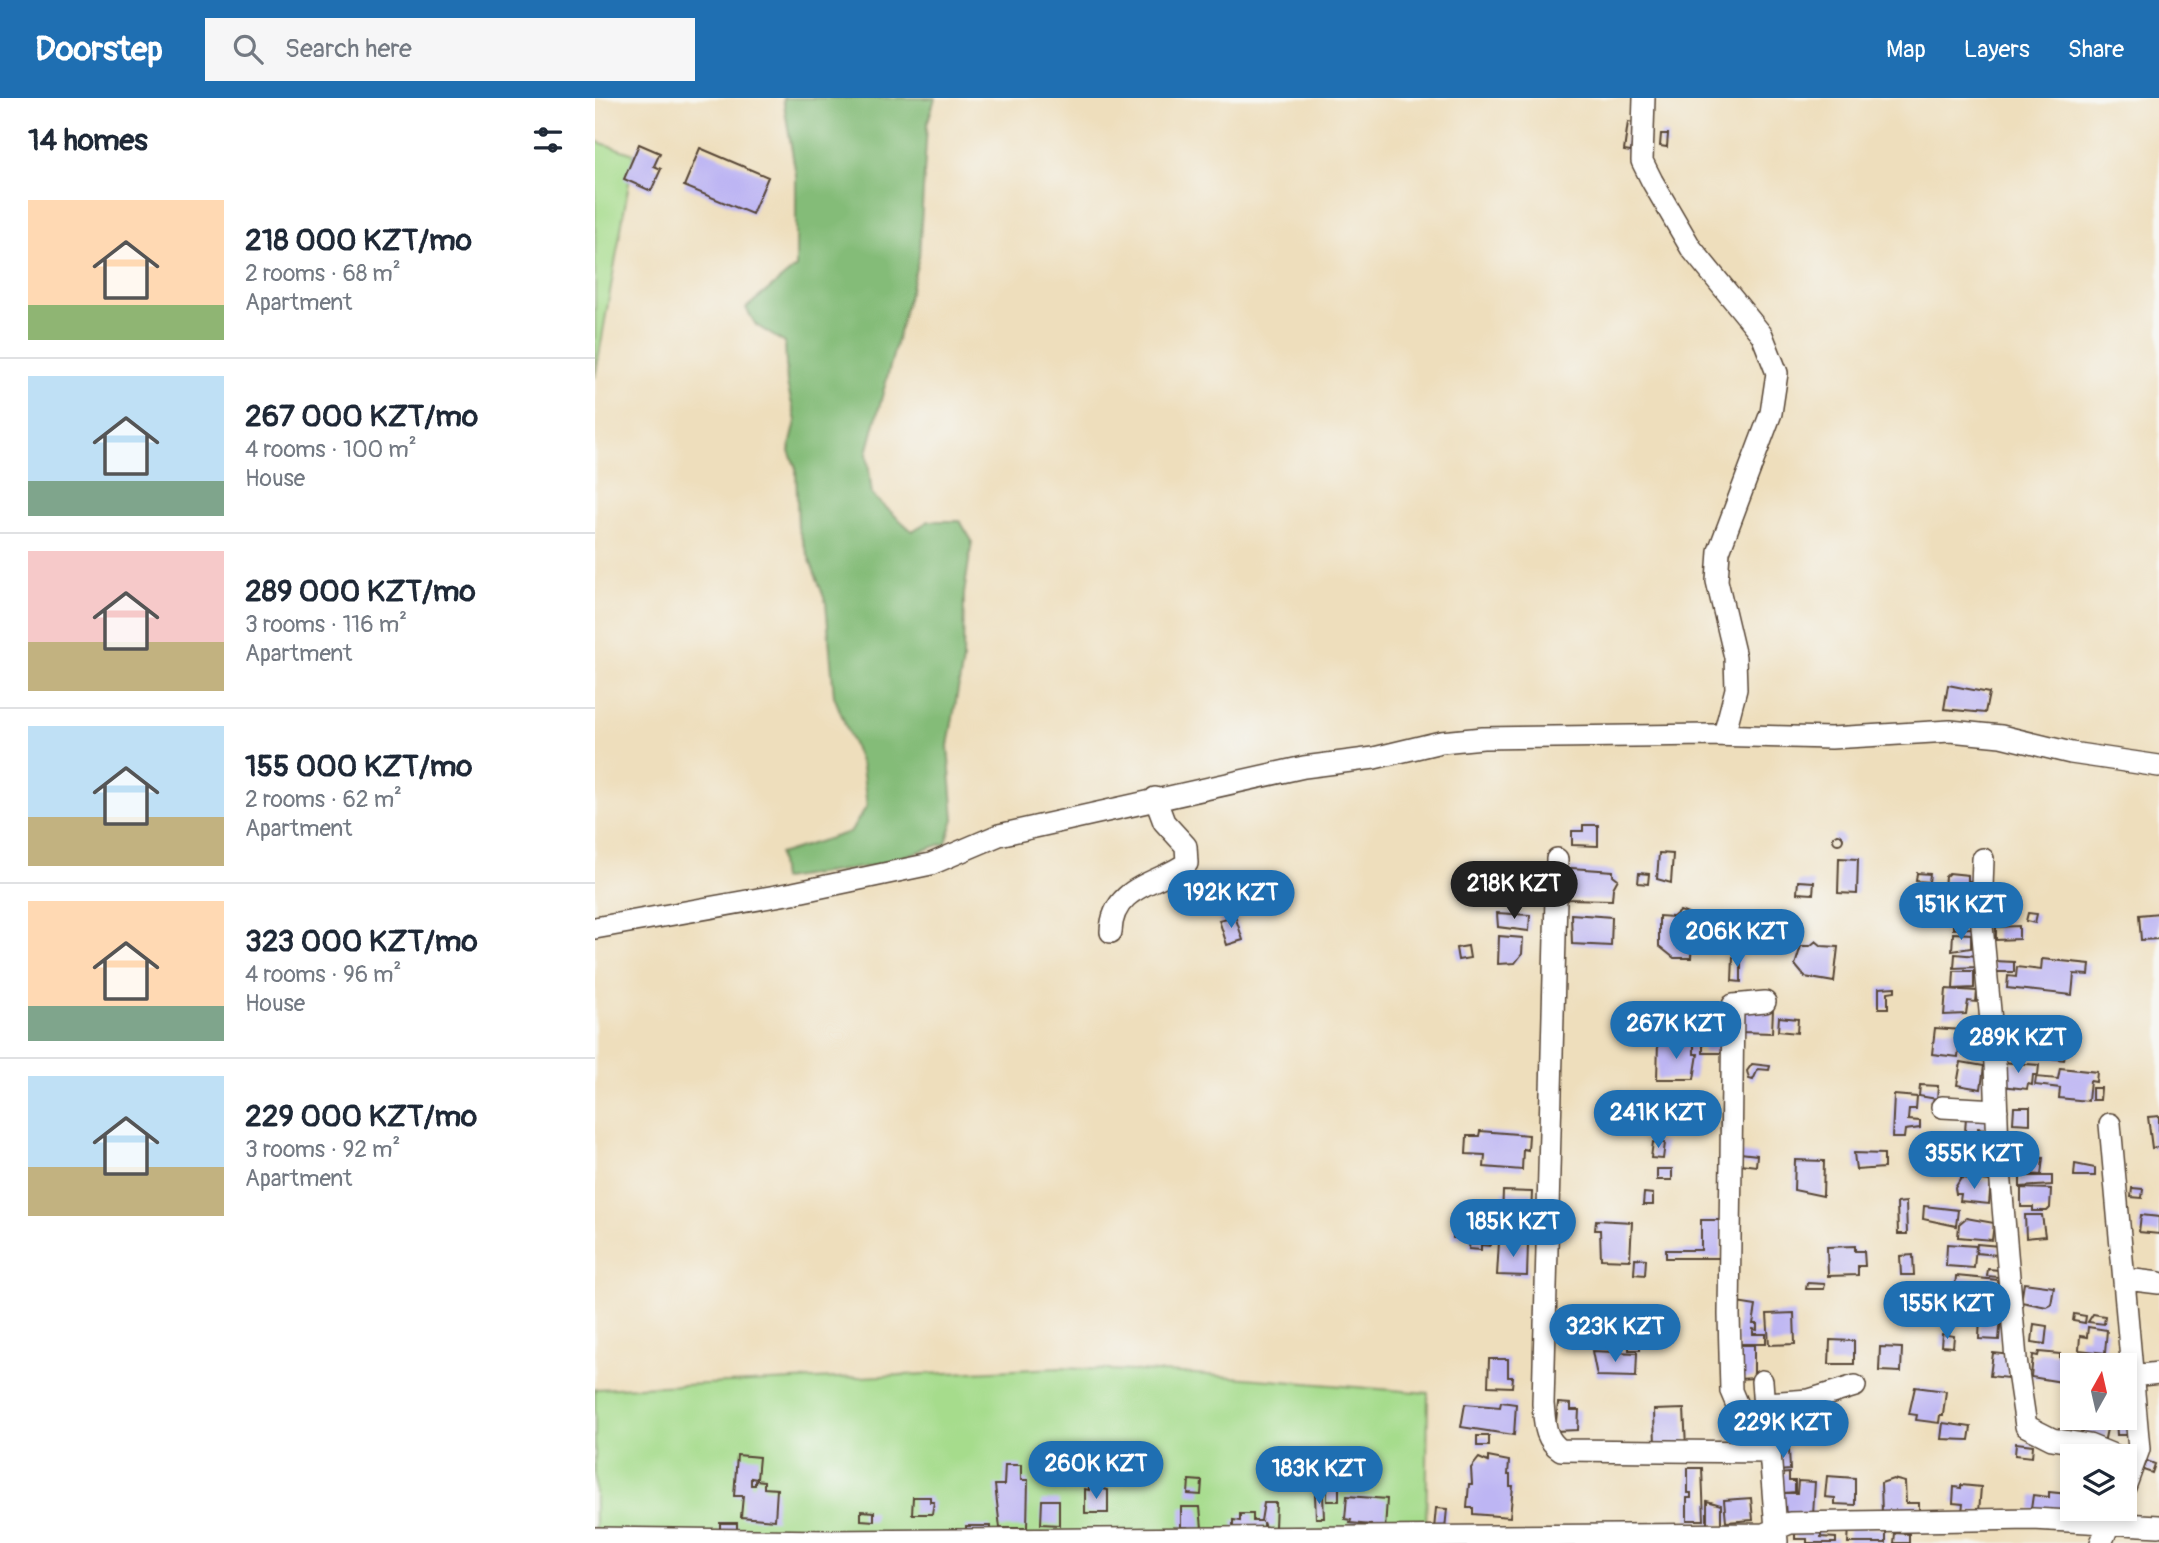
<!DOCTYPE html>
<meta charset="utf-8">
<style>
body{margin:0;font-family:Pangolin,sans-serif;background:#f6f6f7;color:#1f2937;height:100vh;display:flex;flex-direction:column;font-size:26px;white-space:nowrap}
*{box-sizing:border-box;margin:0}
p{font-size:23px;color:#747a83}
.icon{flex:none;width:38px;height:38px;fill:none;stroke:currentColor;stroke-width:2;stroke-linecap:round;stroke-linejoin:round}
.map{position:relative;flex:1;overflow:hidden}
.details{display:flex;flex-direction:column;background:#fff;width:595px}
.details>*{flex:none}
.needle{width:46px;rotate:8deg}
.fabs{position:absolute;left:1465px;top:1255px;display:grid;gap:14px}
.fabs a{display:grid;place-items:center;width:77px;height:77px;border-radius:0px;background:#fff;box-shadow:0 4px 10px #0003;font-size:35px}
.price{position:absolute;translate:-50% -60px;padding:0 16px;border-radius:24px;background:#1f6fb2;color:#fff;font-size:23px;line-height:46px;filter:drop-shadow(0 2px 4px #0008)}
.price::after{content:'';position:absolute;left:50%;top:42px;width:21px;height:16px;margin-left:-10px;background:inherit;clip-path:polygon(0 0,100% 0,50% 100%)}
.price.selected{background:#222;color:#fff}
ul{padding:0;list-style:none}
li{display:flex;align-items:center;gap:21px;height:175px;padding:0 28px}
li+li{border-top:2px solid #e0e1e3}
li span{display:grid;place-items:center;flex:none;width:196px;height:140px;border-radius:0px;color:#555}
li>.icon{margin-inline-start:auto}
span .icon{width:84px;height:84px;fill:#fffc;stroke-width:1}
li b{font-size:30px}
h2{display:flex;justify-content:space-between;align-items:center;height:84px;padding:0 28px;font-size:30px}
header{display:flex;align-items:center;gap:42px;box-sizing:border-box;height:98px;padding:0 35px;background:#1f6fb2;color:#fff}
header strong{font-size:33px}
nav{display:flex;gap:38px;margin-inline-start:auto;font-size:24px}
.search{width:490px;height:63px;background:#f6f6f7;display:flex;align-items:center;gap:18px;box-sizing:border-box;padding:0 24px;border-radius:0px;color:#747a83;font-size:26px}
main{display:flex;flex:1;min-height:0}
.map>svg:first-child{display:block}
.green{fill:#a6dc8c;stroke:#708355;stroke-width:2}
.forest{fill:#84bc78;stroke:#60734b;stroke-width:2}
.building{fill:#bdb5f3}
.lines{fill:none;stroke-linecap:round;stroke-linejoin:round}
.minor-casing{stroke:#564536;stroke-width:24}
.minor{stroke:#fff;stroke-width:21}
</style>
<header>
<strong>Doorstep</strong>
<div class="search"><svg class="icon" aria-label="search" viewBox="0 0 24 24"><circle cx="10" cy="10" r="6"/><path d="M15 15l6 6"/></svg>Search here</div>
<nav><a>Map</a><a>Layers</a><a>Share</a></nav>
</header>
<main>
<section class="details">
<h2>14 homes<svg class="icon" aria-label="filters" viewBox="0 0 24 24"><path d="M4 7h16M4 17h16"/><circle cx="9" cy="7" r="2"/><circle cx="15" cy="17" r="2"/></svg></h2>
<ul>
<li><span style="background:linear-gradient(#ffd9b3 75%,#8fb573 0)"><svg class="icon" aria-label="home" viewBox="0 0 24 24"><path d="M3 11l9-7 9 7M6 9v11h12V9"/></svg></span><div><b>218 000 KZT/mo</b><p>2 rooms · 68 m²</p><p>Apartment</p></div></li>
<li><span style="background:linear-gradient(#bfe0f5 75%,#7fa58c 0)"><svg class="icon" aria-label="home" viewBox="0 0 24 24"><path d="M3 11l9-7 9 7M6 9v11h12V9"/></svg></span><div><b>267 000 KZT/mo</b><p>4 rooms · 100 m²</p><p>House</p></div></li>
<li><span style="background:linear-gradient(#f6c9c9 65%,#c2b280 0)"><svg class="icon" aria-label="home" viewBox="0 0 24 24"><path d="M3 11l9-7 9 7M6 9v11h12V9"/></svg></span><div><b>289 000 KZT/mo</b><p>3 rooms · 116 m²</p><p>Apartment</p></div></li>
<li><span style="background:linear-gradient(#bfe0f5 65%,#c2b280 0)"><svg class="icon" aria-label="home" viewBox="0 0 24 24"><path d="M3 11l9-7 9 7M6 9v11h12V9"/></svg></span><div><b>155 000 KZT/mo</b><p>2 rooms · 62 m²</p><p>Apartment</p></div></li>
<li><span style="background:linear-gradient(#ffd9b3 75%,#7fa58c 0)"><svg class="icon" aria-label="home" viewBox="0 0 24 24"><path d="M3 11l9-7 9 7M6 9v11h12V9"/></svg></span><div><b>323 000 KZT/mo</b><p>4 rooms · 96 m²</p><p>House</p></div></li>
<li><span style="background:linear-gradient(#bfe0f5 65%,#c2b280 0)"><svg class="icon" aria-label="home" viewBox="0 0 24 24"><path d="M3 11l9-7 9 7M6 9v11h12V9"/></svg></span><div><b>229 000 KZT/mo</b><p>3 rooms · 92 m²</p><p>Apartment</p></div></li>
</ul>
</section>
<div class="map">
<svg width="1564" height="1445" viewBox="0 0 1564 1445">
<rect width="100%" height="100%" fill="#f6f6f2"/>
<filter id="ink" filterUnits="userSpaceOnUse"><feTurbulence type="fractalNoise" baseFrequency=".0143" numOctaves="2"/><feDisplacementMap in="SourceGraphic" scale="14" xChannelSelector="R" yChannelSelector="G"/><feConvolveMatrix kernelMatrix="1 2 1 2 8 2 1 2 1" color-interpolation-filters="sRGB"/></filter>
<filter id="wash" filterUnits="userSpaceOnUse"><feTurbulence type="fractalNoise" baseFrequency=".00686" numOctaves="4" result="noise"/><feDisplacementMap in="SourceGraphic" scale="28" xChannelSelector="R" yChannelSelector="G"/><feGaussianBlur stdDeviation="1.57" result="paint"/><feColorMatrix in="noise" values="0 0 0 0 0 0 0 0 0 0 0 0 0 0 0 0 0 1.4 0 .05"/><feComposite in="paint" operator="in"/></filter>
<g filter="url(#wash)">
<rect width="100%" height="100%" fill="#eedebc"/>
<path class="green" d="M0,43L39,56L0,280Z
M465,1270L588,1275L833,1295L831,1445H0V1291Z"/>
<path class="forest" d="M188,0H340L332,27L324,159L272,355L277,397L317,433L334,423H365L377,443L369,496L368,563L353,648L359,721L351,745L278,768L187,781L184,756L255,734L272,708L267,669L239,598L231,505L203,430L201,370L194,353L201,323L192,286L190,245L161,227L151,210L201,169V77Z"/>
<g id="blocks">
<path class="building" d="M1033,24L1040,25L1036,54L1029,53Z
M1066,36H1073L1072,49L1065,48Z
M44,46L65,55L59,68L66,71L56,93L29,81Z
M105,50L173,79L157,116L89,88Z
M1353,587L1394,595L1390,615L1349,611Z
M988,727H1003V748L977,747V733H988Z
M1238 741a5 5 0 1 1 10 0a5 5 0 1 1-10 0Z
M1064,755L1078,756L1076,785L1062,781Z
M1244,760L1263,761L1262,796L1243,795Z
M976,770L1018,773V777L1023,781L1018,790L1017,802L971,801Z
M922,771L951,772L946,793L921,792Z
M898,774H914V781L898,780Z
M1044,775L1054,776L1053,786L1043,785Z
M1322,775L1335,776L1334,784L1321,783Z
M1354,775L1373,777V783H1377L1372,805L1353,803L1354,800L1348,799L1350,779Z
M1203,783L1219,784L1218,796L1202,795Z
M1401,793L1418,795L1414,824L1397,822Z
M1085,813L1093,816V821H1098V829L1108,831L1106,840L1097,842L1096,860H1079L1064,848V818L1078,819Z
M902,815L935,817L934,833L903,829Z
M1433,815L1442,816L1440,825L1431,823Z
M1564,815V841L1546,842L1544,817Z
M976,816L1017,819L1016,848L977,846Z
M640,818L648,842L632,847L624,822Z
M1358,821L1376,822V830L1358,831Z
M1148,825L1168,827L1170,846L1161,845L1160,855L1146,850Z
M1424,828V841L1401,842V829Z
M1358,835L1376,836V850L1357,853Z
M904,838L928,840L927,856L920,865L903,866Z
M1221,843L1227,848L1243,849L1239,884L1210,879L1200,867L1206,848H1215Z
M873,848L875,860L863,862L861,850Z
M1360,856L1382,858V869L1359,870Z
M1138,859H1146V884L1137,883Z
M1447,861L1495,866L1494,877L1479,876L1477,897L1412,890L1413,878L1421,879L1422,869L1446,872Z
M1399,863L1419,864V874H1399Z
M1359,873H1379V890L1358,891Z
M1300,889V893L1293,894V910H1284V890Z
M1351,891L1382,893L1381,904L1373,903L1371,916L1349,917Z
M1147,910L1178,911L1177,935L1146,934Z
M1099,911H1130V931H1099Z
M1184,919L1203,921L1202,935L1183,933Z
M1376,926L1391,927L1389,942L1375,940L1376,933L1371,932L1372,927Z
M1340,930L1366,932L1363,959L1337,956Z
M1406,934L1421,936L1420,944L1406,943Z
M1108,937H1130V955H1108Z
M1447,937L1472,941L1469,962L1446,959Z
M1063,944L1099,945V956H1103L1099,981H1062Z
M1366,964L1389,968L1386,991L1362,987Z
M1406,964L1444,967L1443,977H1438L1437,987L1433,986L1432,991L1406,988Z
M1157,966L1175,968L1174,972L1163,971L1158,982L1154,981L1152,973Z
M1465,970L1502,974L1501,984L1495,983L1493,1003L1464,1000L1465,990L1440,987L1441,979L1463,981Z
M1325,987L1343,988L1342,1001L1324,998Z
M1497,990H1506L1505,1002H1497Z
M1299,997L1322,999L1321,1011H1314L1313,1022L1325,1023V1030L1310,1032L1309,1040H1297Z
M1419,1009H1435V1026L1418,1025Z
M1014,1015L1036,1016L1035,1034H1028V1030H1013Z
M1371,1018L1393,1019L1392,1031L1383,1030V1035H1370Z
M1564,1018V1049L1557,1050L1553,1019Z
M885,1033L934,1037L933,1052L928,1051L927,1072L889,1069L890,1057L871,1056L872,1038H884Z
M1366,1038L1393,1041L1390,1067L1364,1061Z
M1412,1041L1429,1042V1047L1411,1046Z
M1058,1044L1070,1045L1068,1061L1056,1060Z
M1145,1055L1162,1057L1161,1068L1145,1066Z
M1259,1055L1289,1056V1070L1261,1072Z
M1439,1059L1448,1060L1446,1077L1418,1075L1419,1063L1438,1064Z
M1200,1062L1229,1063L1228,1098L1199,1092Z
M1480,1066L1500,1070V1078H1479Z
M1062,1071H1077V1082H1062Z
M1425,1078H1457V1087L1425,1089Z
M1366,1080L1396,1083L1394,1106L1365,1103L1366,1096H1361L1360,1090Z
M1426,1090L1456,1091L1455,1110L1452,1113H1438V1109H1426Z
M1537,1090L1548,1091L1547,1100L1536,1099Z
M908,1093L937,1094L936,1119L907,1118Z
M1049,1095L1058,1096V1107H1048Z
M1311,1104L1312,1136H1303L1302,1105Z
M1329,1108L1363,1112L1361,1128L1328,1121Z
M1430,1117H1447L1450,1138L1431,1140Z
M1546,1117L1564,1119V1136L1544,1134Z
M1371,1120L1399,1125L1397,1142L1363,1139L1364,1126Z
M858,1122H870V1140H858Z
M1001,1122L1037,1124L1035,1162L1006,1161L1005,1132H1000Z
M1106,1122H1128L1125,1160H1071V1152H1106Z
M875,1141L895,1143V1148L886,1147V1152L874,1151Z
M904,1144L933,1145L932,1178L902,1177Z
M1352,1146L1381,1148L1379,1170L1351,1168Z
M1382,1146L1404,1148L1403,1157L1381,1155Z
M1260,1148V1153H1269L1270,1168H1263V1177L1233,1178L1232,1149Z
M1318,1157L1319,1177H1306L1305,1158Z
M1040,1160L1051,1161L1050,1177L1039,1176Z
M1393,1171L1404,1172L1403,1179L1392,1178Z
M1361,1178L1403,1182L1401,1208L1381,1209L1382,1191H1375L1374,1194L1360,1190Z
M1212,1185L1230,1186L1229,1191H1211Z
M1429,1185L1459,1189L1456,1207L1452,1209L1426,1204Z
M1142,1205L1161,1208L1158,1226H1162V1232L1158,1231V1236H1171V1246H1142Z
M1199,1215L1200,1246L1174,1247L1172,1216Z
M1479,1216L1491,1218L1490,1225L1478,1223Z
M1498,1216L1510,1218L1509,1226L1493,1224Z
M1385,1217L1406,1218L1404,1242L1384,1241Z
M1439,1226L1452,1228L1450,1246L1437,1244Z
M1493,1229L1512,1232L1510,1255L1484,1252L1485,1238L1492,1239Z
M1034,1231H1049V1247H1045V1252H1034Z
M1347,1236L1359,1238L1358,1249L1346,1248Z
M1235,1242L1259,1243V1266H1234Z
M1144,1247H1159V1280L1144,1281Z
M1285,1249L1307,1250L1306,1274L1284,1273Z
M997,1253L1042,1255L1041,1279L1002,1278Z
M1444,1254L1465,1256V1261H1471L1467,1284L1436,1279L1438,1257L1443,1258Z
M1398,1255L1416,1257L1412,1280L1395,1278Z
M894,1261H913V1279H918L917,1289L893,1288Z
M1530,1287L1537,1337H1522L1521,1320H1530Z
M1320,1289L1351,1293L1348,1317H1345L1344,1325L1321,1322L1322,1317L1314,1316Z
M906,1304L921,1306L919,1337L866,1329L870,1306L905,1309Z
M963,1305L976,1306V1312H984L983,1332L960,1333Z
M1089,1311L1091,1348L1060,1349L1059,1312Z
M1181,1311H1203L1204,1323H1196V1344H1181Z
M1206,1315L1229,1317L1228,1337L1207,1336Z
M1491,1320H1517L1516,1325L1491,1323Z
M1348,1325L1376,1329L1374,1342L1346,1341Z
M1489,1327L1512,1331L1509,1345L1487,1341Z
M882,1338H894V1348H882Z
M1421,1345L1438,1347L1437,1359L1420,1357Z
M1182,1351H1194L1195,1372L1182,1373Z
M142,1357L164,1359L162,1381L156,1380V1387H160V1382L169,1383V1390L182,1391L180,1422L146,1419L148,1398H139Z
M692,1359V1372H679V1360Z
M732,1359H744V1403H732Z
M893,1359L914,1363L913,1377H915V1388H918L915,1419L878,1416V1410H872L874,1386H877L876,1370L884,1360L893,1364Z
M1552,1363L1560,1366L1557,1375L1548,1372Z
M410,1367H426V1382H433L432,1430H405L400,1387H409Z
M1093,1370H1107L1109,1422H1092V1400H1096V1395H1093Z
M1194,1375V1383H1200V1394L1189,1395H1202L1203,1383L1220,1384L1218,1417L1185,1415L1184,1376Z
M1232,1378L1260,1380V1407L1240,1406V1400L1230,1399Z
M1298,1381L1310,1384L1311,1405H1324V1415L1287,1416L1286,1385Z
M594,1382L607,1383L606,1397L593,1396Z
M1366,1387L1386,1389L1384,1414L1367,1413L1368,1406L1358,1405L1359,1389L1366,1390Z
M494,1388L513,1392V1415H490V1391L494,1392Z
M1454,1394L1473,1396L1470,1420L1436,1411L1438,1397L1454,1399Z
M720,1397H728L729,1420H721Z
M752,1398L792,1401L790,1432L776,1431V1427L755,1425L756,1422L750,1421Z
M318,1399H335V1404H339L337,1416H317Z
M1156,1400L1158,1422L1131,1424L1129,1402Z
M447,1402H464V1427L446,1426Z
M1112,1403L1126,1407V1426L1112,1427Z
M669,1405H681L680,1429H670L668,1424V1432L638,1430V1422L645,1423V1416H658V1423H666Z
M586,1409H605L607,1430L591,1432L592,1429H586Z
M841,1410L852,1411L850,1431H839Z
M266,1413L279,1414V1423L266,1422Z
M125,1425H142V1437H125Z
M371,1428H395V1438L371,1437Z
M1254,1428L1291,1432V1445H1253Z
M1200,1432H1226V1439L1241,1440V1445H1212V1441H1200Z
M1300,1435L1314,1436V1445H1299Z"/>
</g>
</g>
<g filter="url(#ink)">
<use href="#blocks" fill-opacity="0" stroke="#564536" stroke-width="2"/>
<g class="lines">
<g class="minor-casing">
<path id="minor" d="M1049,0L1047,63L1057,83L1096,150L1167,237L1182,275L1176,315L1124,453L1122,483L1140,559L1141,591L1129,637
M962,761L948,1306C950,1325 949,1341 966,1352L1175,1354
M1388,761L1386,817L1400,966L1403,1050L1421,1261L1431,1328L1457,1341L1494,1347L1521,1358
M0,830L198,795L336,766L404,737L709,669L779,660L846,644L888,640L1115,637L1236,640L1355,633L1406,638L1476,655L1564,668
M516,834C517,788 563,786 592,765L591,748L569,724L560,700
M1170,904L1138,907L1134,1217L1136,1293L1154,1335L1175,1354L1182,1444
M1347,1009L1402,1012
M1515,1026L1544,1351L1530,1389
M1531,1181L1564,1185
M1537,1278L1564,1275
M1167,1283L1172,1351
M1170,1305L1214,1302L1260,1288
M0,1440L231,1443L1169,1436L1195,1425L1438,1421L1564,1428
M1506,1445L1521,1410"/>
</g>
<use href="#minor" class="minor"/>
</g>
</g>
</svg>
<div class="fabs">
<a><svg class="needle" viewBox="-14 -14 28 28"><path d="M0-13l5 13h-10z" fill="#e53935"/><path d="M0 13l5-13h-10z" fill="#747a83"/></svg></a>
<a><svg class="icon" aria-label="layers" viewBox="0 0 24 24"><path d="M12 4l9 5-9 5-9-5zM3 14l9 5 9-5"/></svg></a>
</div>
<b class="price selected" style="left:919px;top:823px">218K KZT</b>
<b class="price" style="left:636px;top:832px">192K KZT</b>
<b class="price" style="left:1366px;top:844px">151K KZT</b>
<b class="price" style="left:1142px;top:871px">206K KZT</b>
<b class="price" style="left:1081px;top:963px">267K KZT</b>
<b class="price" style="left:1423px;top:977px">289K KZT</b>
<b class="price" style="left:1063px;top:1052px">241K KZT</b>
<b class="price" style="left:1379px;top:1093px">355K KZT</b>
<b class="price" style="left:918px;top:1161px">185K KZT</b>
<b class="price" style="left:1352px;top:1243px">155K KZT</b>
<b class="price" style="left:1020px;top:1266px">323K KZT</b>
<b class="price" style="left:1188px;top:1362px">229K KZT</b>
<b class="price" style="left:501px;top:1403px">260K KZT</b>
<b class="price" style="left:724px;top:1408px">183K KZT</b>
</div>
</main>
